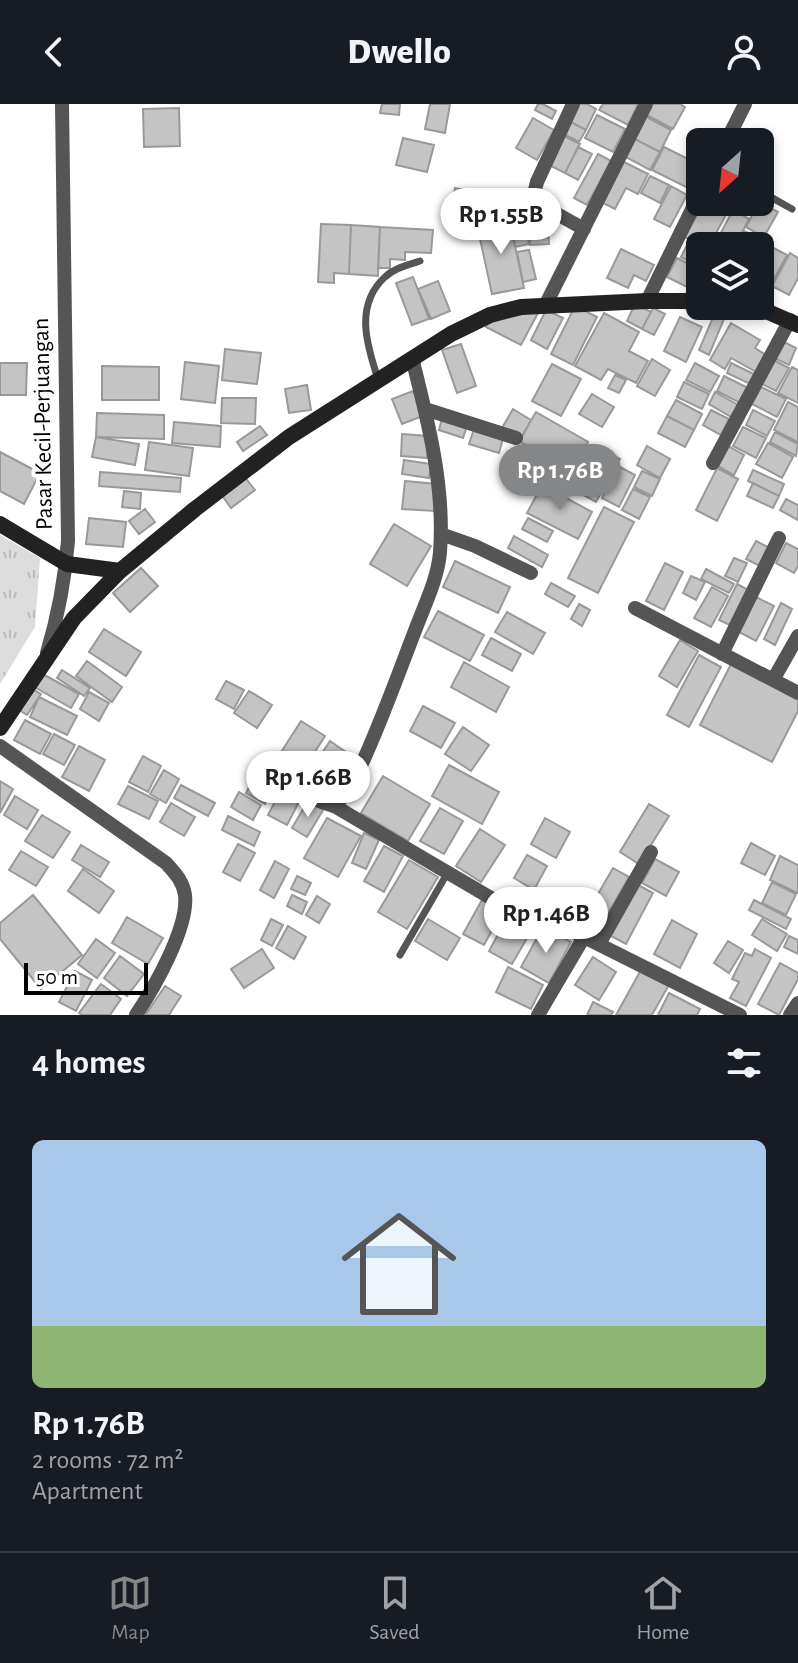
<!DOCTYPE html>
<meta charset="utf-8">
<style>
body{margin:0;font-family:"Alegreya Sans",sans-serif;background:#20242c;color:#f1f3f6;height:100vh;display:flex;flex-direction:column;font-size:30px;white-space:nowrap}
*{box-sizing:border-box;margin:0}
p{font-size:26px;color:#9ea1a6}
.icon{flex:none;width:44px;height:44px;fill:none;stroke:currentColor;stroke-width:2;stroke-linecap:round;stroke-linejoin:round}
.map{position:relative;height:911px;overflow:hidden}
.sheet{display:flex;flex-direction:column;background:#171b24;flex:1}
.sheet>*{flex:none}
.needle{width:52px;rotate:207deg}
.tools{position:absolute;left:686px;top:24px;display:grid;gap:16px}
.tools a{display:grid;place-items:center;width:88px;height:88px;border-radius:12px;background:#171b24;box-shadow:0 4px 12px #0003;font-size:40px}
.scale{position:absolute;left:24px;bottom:20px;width:124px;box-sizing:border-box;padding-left:8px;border:4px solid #000;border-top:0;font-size:22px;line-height:28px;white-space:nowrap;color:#000;-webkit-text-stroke:6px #fff;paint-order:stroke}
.price{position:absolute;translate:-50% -68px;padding:0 18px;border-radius:28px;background:#fff;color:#222;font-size:26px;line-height:52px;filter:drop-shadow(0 2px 4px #0008)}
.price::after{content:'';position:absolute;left:50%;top:48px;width:24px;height:18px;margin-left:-12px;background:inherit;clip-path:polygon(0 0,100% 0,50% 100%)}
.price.selected{background:#858687;color:#fff}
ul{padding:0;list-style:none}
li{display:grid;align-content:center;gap:16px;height:424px;padding:0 32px}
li+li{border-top:2px solid #363941}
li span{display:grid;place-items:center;height:248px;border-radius:12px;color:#555}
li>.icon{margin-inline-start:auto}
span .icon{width:144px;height:144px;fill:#fffc;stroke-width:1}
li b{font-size:34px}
h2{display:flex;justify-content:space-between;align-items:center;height:96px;padding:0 32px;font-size:34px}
header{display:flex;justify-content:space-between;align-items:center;height:104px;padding:0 32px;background:#171b24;font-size:36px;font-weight:800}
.dock{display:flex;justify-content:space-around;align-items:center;height:112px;border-top:2px solid #363941;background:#171b24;font-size:22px;color:#9ea1a6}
.dock a{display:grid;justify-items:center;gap:4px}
.dock .selected{color:#858687}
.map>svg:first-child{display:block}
.park{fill:url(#park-tufts)}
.building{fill:#c4c4c4;stroke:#999;stroke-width:2}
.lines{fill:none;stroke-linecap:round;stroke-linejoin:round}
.lane{stroke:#555;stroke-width:7}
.street{stroke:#555;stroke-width:14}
.secondary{stroke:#222;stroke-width:16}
.labels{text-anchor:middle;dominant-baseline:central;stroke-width:8;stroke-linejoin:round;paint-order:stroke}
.street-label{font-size:24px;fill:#000;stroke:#fff}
</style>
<header><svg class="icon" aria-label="back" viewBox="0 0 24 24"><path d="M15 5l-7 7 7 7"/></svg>Dwello<svg class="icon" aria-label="person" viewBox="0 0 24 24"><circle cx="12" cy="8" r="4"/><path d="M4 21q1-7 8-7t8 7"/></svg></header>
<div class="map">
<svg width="798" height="911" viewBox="0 0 798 911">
<defs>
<pattern id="park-tufts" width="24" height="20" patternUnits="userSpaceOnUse" patternTransform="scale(2)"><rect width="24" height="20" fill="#dcdcdc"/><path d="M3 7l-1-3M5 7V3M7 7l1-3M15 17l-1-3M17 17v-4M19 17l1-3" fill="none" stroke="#bbb"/></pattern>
</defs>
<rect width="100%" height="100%" fill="#fff"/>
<path class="park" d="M0,431L40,454L35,523L0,580Z"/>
<path class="building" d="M382,0H400L399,11L380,9Z
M430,0H450L445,29L425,25Z
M538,0H543L556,7L552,15L535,6Z
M575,0H587L596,5L586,26L567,16Z
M603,0H638L628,21L599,6Z
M648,0H680L685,3L673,25L643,9Z
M179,4L180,42L144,43L143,5Z
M597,11L625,25L613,48L585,34Z
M643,11L671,26L660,48L631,33Z
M533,14L554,26L537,56L516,44Z
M567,16L586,26L579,38L560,28Z
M562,31L580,40L565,69L547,60Z
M631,33L660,48L650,66L622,51Z
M403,34L434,41L427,68L396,61Z
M578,43L592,50L578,76L565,69Z
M664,43L698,60L686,83L652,66Z
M598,50L611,57L587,101L574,94Z
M620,56L648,70L638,90L626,84L615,105L599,97Z
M650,72L669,81L660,99L641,89Z
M671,82L687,91L670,123L654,115Z
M455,84L476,88L468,127L448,123Z
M704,98H733L709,142H701L685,133Z
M759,98L778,108L764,133L746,123Z
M733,106L749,115L735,142H714Z
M547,110L549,140L530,141L528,111Z
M523,111L529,140L515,143L509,114Z
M509,114L524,184L492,190L477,121Z
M321,120L351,121L349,170L334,169V179L318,178Z
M351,121L380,123L378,172L349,170Z
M380,123L433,126L431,149L405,148V156L390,155V164H378Z
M744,127L764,136L760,144V142H737Z
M689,137L700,143V163L681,153Z
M766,140L787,151L767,188L760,184V151Z
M621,145L654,161L646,177L634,171L628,184L607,174Z
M529,146L536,175L523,178L517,148Z
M790,149L798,154V174L789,191L772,182Z
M677,154L700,166L691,185L667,173Z
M413,173L429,215L412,221L396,179Z
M438,177L450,207L431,215L418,185Z
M635,200L651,208L642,225L627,217Z
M575,202L597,213L573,261L551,250Z
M653,204L665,210L654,231L642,225Z
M546,206L563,214L547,245L531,236Z
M535,208L538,209L521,241L486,223L489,216Z
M604,209L639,228L629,247L648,257L636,279L608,265L601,276L575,262Z
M714,211L724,215L709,251L699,246Z
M680,213L702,223L686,258L664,247Z
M731,219L760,236L755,244L766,251L756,268L731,254L725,265L710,256Z
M782,237L796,244L789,261L774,254Z
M461,240L476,282L457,289L442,246Z
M225,245L261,249L257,280L222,276Z
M652,255L670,266L655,292L637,282Z
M773,256L789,264L776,287L760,279Z
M185,258L219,262L215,299L181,295Z
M0,259H27L26,291H0Z
M695,259L719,272L710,288L686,276Z
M731,259L754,270L750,280L727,269Z
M552,260L581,275L561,312L532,297Z
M102,262L159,263V296H102Z
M792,263L798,266V299L778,289Z
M615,271L626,276L619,289L608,284Z
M724,272L748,284L740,299L717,287Z
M684,278L709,290L702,305L677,293Z
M307,281L311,306L289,309L285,285Z
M761,283L786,295L777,313L752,300Z
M413,287L423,312L402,320L392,295Z
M715,288L738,301L731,313L709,300Z
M592,290L614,303L602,323L579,310Z
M222,294H256L255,320L221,319Z
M676,296L702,310L694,326L667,312Z
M788,298L798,303V338L774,326Z
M513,305L531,316L521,335L502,324Z
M711,306L729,315L721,331L703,321Z
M753,306L775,317L767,332L746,321Z
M536,308L588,338L572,367L519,337Z
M97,309L164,311V335L96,333Z
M667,312L694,326L685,343L658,329Z
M442,314L467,322L463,334L439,326Z
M174,318L221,322L220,343L172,339Z
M260,322L267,331L243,347L237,338Z
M475,322L504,331L499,349L469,340Z
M743,323L766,334L756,354L733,342Z
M775,328L798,340L796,352L770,338Z
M402,330L428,332L427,354L401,352Z
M96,333L139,340L135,361L92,353Z
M149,338L193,344L189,372L145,366Z
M768,339L793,353L782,374L756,360Z
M522,341L559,363L551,377L514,355Z
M647,342L670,355L660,374L637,361Z
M728,342L744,351L734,371L718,362Z
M599,343L620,355L596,398L574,386Z
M0,348L40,369L24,400L0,387Z
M404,356L431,360L429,374L402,370Z
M618,362L635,371L619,403L602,394Z
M717,364L738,375L717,417L696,406Z
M753,366L784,380L779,392L748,377Z
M642,367L660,375L652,392L634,383Z
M100,368L181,374L180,388L99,382Z
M244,372L255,386L231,404L221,390Z
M405,377L437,380L435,407L402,405Z
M753,379L779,392L773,404L747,392Z
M542,381L592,408L578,435L527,409Z
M633,385L650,393L639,415L622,406Z
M124,387L141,389L140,405L122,403Z
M786,395L798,401V416L780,406Z
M604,403L634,418L598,489L568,474Z
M145,405L155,418L139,430L129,417Z
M89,414L126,418L123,443L86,440Z
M528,414L553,427L547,438L522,425Z
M394,420L431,442L407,482L370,460Z
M514,432L548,451L542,463L508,444Z
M756,437L772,445L762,463L746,455Z
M786,439L798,445V462L794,469L776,459Z
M734,454L747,459L738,478L725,472Z
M455,457L510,483L498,509L443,483Z
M665,459L683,468L664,506L646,497Z
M141,464L158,482L130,508L113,489Z
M706,465L734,480L729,489L701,475Z
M691,472L705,478L696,496L683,489Z
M551,479L575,492L568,503L545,490Z
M737,480L752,488L734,523L719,516Z
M712,483L728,492L711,523L694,514Z
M756,493L774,502L756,537L739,528Z
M781,499L792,505L775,541L764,535Z
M579,500L590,506L582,522L571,515Z
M438,507L484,531L470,557L424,533Z
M507,508L545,529L533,550L495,528Z
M104,525L141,548L126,572L89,548Z
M491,534L521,550L512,567L482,551Z
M680,536L698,547L677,583L659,572Z
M699,551L721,563L689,623L667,611Z
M87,557L122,583L112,598L76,572Z
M464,558L509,583L496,608L451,583Z
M732,558L798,592V607L772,658L700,621Z
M62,566L90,584L84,592L57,574Z
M39,568L79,590L71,604L31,581Z
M226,577L244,586L234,605L216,595Z
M29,583L41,590L27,611L16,604Z
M249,587L272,601L257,624L234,609Z
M89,588L109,599L99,617L80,605Z
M39,593L77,612L67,631L30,613Z
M423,602L455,619L441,644L410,627Z
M25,616L51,630L40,650L14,636Z
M301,617L325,632L302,668L278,653Z
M463,623L489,641L471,667L445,650Z
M54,630L75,641L64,661L43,650Z
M330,637L359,657L338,688L309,669Z
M79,642L105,656L89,687L62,673Z
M143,652L161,662L148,688L129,678Z
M449,661L499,688L482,720L432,692Z
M256,663L278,676L272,687L250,674Z
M164,666L179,675L166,699L150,690Z
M383,672L430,700L408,737L361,709Z
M0,677L13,685L0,709Z
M252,677L271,688L265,700L246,689Z
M181,681L215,699L208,712L174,694Z
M128,682L158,697L149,715L118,700Z
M281,686L300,696L287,721L268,711Z
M239,688L261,701L253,716L231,703Z
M15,692L38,706L27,725L4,711Z
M308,697L323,706L307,733L292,724Z
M171,699L195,713L184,732L160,718Z
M649,700L669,712L639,760L620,748Z
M440,704L463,717L444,750L420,737Z
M42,711L70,728L53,754L25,737Z
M228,712L260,728L254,742L222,726Z
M327,714L361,732L338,773L304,754Z
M545,714L570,728L556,754L531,740Z
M480,725L505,741L481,778L456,762Z
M364,729L379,736L366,765L352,759Z
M751,739L775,752L765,771L741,759Z
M238,740L255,749L240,777L223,768Z
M81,741L109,758L100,773L72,756Z
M384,742L403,752L384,788L364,777Z
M21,747L48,763L36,782L9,766Z
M527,751L547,762L534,786L514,774Z
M780,752L798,761V789L770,776Z
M655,755L679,768L666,792L642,779Z
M409,756L438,773L407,825L378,808Z
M275,757L289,765L274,794L260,786Z
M613,764L629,773L607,811L591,802Z
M83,765L114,787L99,809L68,787Z
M297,772L311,779L305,791L291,785Z
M772,778L796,790L786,811L762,799Z
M638,781L653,789L626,840L611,832Z
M33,791L82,851L41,885L0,835V819Z
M292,791L307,798L302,810L287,802Z
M317,792L330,800L319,819L306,811Z
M482,796L502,808L484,841L463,830Z
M754,796L791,815L786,825L749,806Z
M509,810L533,824L512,860L489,847Z
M127,813L163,834L148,860L112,839Z
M271,815L283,821L272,842L261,836Z
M428,815L460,834L447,856L415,837Z
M762,815L787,830L777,847L752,831Z
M672,816L697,830L680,864L654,850Z
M288,822L306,833L294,855L276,844Z
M543,823L571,838L549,879L521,863Z
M789,832L798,836V850L784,843Z
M96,835L115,849L97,874L78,860Z
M728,837L743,846L729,869L714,859Z
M262,845L274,864L244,884L231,865Z
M755,845L771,854L746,902L730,894L739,878L732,875L745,849L752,852Z
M120,852L144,870L127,892L104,874Z
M593,853L616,868L599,896L575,881Z
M780,859L798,869V875L779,911L758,900Z
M508,863L543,881L531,905L496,888Z
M642,864L670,879L652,911H616Z
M75,867L92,876L76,907L59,898Z
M101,880L121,895L110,911H82L79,909Z
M165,882L181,892L169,911H148L146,910Z
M669,889L700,905L697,911H658Z
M593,898L613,908L611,911H587Z"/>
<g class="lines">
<path class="lane" d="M760,87L792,105
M378,275C367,242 354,201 385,173C394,164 408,161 420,157
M400,851L448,768"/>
<path class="street" d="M573,0L537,78L535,86L541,101L584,125
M726,38L745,0
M647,197L700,89
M546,200L646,0
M425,305L516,334
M713,359L790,216
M441,430L475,442L531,469
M635,504L798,589
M47,549C58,512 65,475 68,437L62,0
M722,550L779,434
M773,576L798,532
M0,642L166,759C175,769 183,777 185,791C189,823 154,884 136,911
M280,683L336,703L513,807L542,812L740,911
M336,703C345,687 356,672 364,655C383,613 399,568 416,524C425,500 438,474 440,448C445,383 428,317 412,254
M599,840L651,748
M538,911L584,833
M790,911L798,899"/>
<path class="secondary" d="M748,202L766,207L798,221
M0,420L67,460L120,467
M0,624L74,514L120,467L195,405L289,333L451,230L490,211L521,203L647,197H700"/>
</g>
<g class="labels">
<g class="street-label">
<text transform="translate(43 320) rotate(-91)">Pasar Kecil-Perjuangan</text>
</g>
</g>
</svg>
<div class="tools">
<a><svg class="needle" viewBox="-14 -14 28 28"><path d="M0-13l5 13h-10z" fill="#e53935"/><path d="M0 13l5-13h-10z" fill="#9ea1a6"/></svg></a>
<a><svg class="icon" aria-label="layers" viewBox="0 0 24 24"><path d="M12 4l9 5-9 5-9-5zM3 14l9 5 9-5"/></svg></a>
</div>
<div class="scale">50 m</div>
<b class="price" style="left:501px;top:152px">Rp 1.55B</b>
<b class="price selected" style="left:560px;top:408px">Rp 1.76B</b>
<b class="price" style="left:308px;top:715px">Rp 1.66B</b>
<b class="price" style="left:546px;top:851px">Rp 1.46B</b>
</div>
<section class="sheet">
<h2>4 homes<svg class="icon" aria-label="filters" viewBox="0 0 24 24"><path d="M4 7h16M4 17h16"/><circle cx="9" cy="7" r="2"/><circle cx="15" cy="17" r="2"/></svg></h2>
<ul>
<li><span style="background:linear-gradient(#a9c7e8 75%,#8fb573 0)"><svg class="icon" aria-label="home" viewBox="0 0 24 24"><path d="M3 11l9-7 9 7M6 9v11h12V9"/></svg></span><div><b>Rp 1.76B</b><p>2 rooms · 72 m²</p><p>Apartment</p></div></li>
</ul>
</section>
<nav class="dock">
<a class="selected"><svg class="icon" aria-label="map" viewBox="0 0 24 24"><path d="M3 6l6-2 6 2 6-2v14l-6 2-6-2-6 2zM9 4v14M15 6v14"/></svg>Map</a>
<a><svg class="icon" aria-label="saved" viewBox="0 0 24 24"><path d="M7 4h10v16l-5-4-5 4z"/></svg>Saved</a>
<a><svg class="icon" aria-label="home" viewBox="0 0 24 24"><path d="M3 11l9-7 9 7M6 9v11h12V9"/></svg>Home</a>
</nav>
